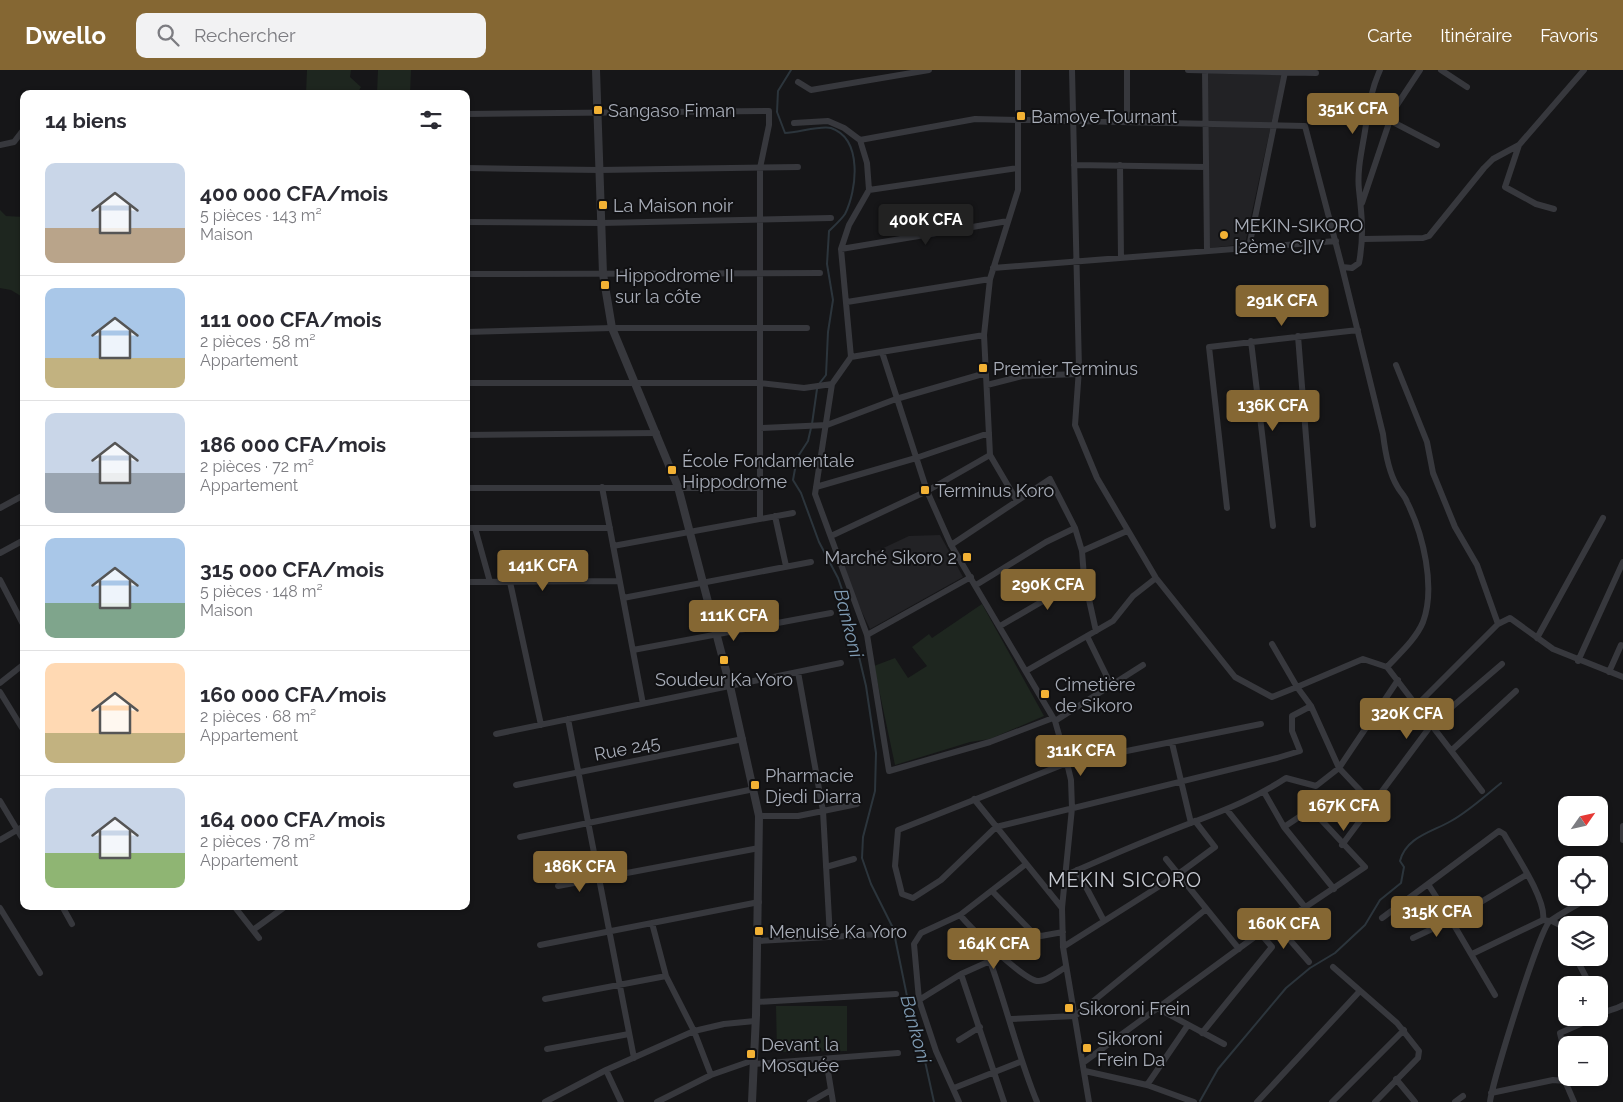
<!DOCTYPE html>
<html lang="fr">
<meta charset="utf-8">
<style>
body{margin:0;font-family:Raleway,sans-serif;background:#f2f2f3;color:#2b2b33;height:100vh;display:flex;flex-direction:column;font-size:19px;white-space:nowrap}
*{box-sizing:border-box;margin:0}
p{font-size:16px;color:#7c7c81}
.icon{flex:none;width:28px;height:28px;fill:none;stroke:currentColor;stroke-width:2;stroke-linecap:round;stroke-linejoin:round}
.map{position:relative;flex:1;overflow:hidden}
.side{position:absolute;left:20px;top:20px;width:450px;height:820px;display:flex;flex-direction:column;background:#fff;border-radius:10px;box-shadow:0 1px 4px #0004}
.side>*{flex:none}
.needle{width:32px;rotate:56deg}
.fabs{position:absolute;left:1558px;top:726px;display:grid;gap:10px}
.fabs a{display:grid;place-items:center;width:50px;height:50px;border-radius:10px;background:#fff;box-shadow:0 1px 4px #0004;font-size:25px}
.price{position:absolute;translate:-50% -42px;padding:0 11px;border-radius:5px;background:#856733;color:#fff;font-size:16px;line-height:32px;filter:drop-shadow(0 1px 2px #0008)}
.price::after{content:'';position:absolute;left:50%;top:30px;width:15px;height:11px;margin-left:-8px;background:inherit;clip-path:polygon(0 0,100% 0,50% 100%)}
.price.current{background:#222;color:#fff}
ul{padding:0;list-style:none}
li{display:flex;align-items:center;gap:15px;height:125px;padding:0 25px}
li+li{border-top:1px solid #e1e1e2}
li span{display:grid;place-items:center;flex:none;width:140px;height:100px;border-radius:10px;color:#555}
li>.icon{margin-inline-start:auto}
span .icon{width:60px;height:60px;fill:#fffc;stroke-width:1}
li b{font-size:21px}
h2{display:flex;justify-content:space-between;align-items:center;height:60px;padding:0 25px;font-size:21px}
header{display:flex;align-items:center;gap:30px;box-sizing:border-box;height:70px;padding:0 25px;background:#856733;color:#fff}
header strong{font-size:24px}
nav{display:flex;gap:28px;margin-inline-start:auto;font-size:18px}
.search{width:350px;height:45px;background:#f2f2f3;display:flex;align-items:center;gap:12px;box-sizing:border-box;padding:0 18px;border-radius:10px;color:#7c7c81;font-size:19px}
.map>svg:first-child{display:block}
.built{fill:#222225}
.green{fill:#1e261f}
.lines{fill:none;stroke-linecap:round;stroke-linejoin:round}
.stream{stroke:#2c353c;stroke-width:2}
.minor{stroke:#37383d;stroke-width:6}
.tertiary{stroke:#37383d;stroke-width:8}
.poi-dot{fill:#f2b134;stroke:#111113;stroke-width:2}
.labels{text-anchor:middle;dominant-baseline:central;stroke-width:4;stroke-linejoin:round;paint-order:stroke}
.poi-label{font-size:18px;fill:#a8adb8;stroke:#111113;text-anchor:start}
.street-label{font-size:18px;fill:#a8adb8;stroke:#111113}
.water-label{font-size:19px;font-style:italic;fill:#7f9bb3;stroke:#111113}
.quarter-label{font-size:20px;letter-spacing:1px;fill:#c9ccd4;stroke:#111113}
</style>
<header>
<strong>Dwello</strong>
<div class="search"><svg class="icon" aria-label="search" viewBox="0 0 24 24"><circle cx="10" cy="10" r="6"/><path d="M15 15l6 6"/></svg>Rechercher</div>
<nav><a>Carte</a><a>Itinéraire</a><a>Favoris</a></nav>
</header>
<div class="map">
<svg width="1623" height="1032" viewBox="0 0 1623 1032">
<rect width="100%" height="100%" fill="#161618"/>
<path class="built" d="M1208,3L1282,5L1245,174L1209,178Z
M940,465L963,507L870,559L841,498L909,466Z"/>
<path class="green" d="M307,0H351L350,7L361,17L357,24H306Z
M378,0H411L410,24H377Z
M0,140L6,146L24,147V228L11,220L0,218Z
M982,534L1044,646L990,669L970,672L895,695L874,596L895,588L908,608L927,596L912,577L929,564L932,568Z
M776,936H847V981L777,982Z"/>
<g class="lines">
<path class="stream" d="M791,0L778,21L777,42L785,63C797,63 821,55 831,58C863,69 857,120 845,144C841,150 834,156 829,161L827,194L833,230L828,262L826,305L819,314
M812,354L817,319
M811,358L808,371L797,388L793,410L801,423L819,472L838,508L845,528L866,616L876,683L875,721L863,767L862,788L871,814L893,858L909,936L917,955L934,1032
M1200,1031L1218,999L1286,918L1310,898L1335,883L1365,855L1380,830L1401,813L1404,797L1400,791C1406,767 1432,762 1451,751C1469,741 1485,726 1501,713"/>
<path class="minor" d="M1072,0L1079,299L1075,355L1097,408L1156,508L1235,607L1272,627L1297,617L1311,636L1339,698L1373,734
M1188,0L1316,3
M1205,0L1207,181
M1441,0L1467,17
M798,12L811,20L929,0
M466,44L769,41V55L760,98V449
M1389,50L1437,75
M1127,52V0
M794,53L828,51L844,58L860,70L867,93L869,120L849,155L841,179L851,287L832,314L815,424L867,565L889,701L990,672L1053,648
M860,70L975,49L1305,56L1342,197L1383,364C1385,381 1388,401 1397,416C1400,422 1405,426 1407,432C1423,464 1436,517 1423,552C1416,569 1399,584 1387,597
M0,75L14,72L24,59
M1519,75L1505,117L1536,134L1554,139
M1074,95L1206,97
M1120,95L1121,188
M466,98L599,100L798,97
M869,120L1018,98
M1362,133L1393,41L1420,0
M466,152L601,153L831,148
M1364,169L1423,168L1429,166L1484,98L1493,89L1519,75L1584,0
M1249,177L1285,2
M841,179L1008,151
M1342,197L1352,198L1359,193C1364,167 1362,146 1359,120C1357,103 1361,84 1364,67C1368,43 1370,22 1380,0
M993,198L1336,171
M466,204L820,203
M847,232L990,209
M466,262L612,258H807
M1298,266L1313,455
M1251,271L1273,456
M882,282L927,421L951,475L1055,651L1067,693L1071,710L1072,738L1062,838L1063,877L1089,1032
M851,287L984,265
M1396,295L1427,372L1433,403L1455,457L1477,495L1498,554L1417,635
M466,313H760L804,318L832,314
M987,315L1022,306L1079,304
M760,358L827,355L896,329L986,303
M466,365L657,363
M602,417L643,634
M816,417L916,388L989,363
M466,418H759
M1017,431L990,385L984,265L990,209L1018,120V0
M0,438L24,425
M1227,438L1209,277L1358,260
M775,446L786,496
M466,458H610
M475,458L490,512
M831,466L927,421L990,385
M951,475L1050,409L1075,458L1082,481L1084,507L1096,561
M613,476L793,443
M1082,481L1127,461
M0,483L24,470
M0,510L24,556
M466,512L619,511
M510,512L541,655
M976,515L1046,472L1075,458
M623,528L811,492
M1498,554L1510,548L1553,579L1623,607
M1000,556L1084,507
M867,565L971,507
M1087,566L1111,615
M1537,568L1603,448
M1272,574L1297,617L1363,589L1387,597L1482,721
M633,580L831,543
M1578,591L1623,492
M1026,601L1113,551L1133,526L1156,508
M798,602L823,741L857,734
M1609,602L1621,575
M0,613L24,594
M0,622L24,661
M568,649L634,988
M1055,651L1143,595
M1261,654L1067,693L898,760L895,796L902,824L913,828L941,810L996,757L1277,688L1300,681L1292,661V646L1311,636
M496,664L841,593
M1172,673L1191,753
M1452,680L1516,621
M516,715L743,669
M1264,722L1284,757L1334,819
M974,729L1062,838
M0,731L24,771
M1227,740L1317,852
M759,746H798L823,741L830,867
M1623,756V770
M520,767L754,719
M0,770L24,756
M1342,775L1432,654L1502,594
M1166,789L1239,879
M826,797L854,789
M1077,800L1104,851
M1064,806C1107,787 1151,768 1196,751C1228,739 1257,727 1286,708L1316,716L1339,698L1398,610
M1428,814L1499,761L1504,764C1514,782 1547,830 1543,850L1549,851
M558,816L759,778
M992,821L1034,864L1041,866L1063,862
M1599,822L1602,820
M62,836L72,854
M234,836L259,868
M0,838L40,903
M960,845C970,857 1024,911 1038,911C1046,912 1059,901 1066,897
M1382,848L1428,814L1451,850L1526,805
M1552,851L1560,855L1566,868
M652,853L666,906L694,961L711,1005
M1276,854L1309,892
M253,860L286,836
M1413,868L1451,850L1495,925
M758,871L882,864
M540,875L759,832
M1063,877L1177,805L1215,777L1195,751
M1472,884L1543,850
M1576,888L1590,915
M990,891C1007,938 1018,986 1037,1032
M1333,897L1397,953L1419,981L1418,988L1375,1032
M961,904L990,891L987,874
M545,929L666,906
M1599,929L1605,940
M919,930L961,904L1004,1032
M756,932L896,924
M1159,939L1224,974
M1599,945C1607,940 1614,940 1623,935
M1011,949L1075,946L1205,840
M1202,963L1272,877L1260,863
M959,970L980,957
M547,979L629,964
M826,989L833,1032
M1566,989L1560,963L1594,948
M1084,992L1260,863L1304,838L1365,797L1311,739L1284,757
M754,994L898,983
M606,1000L621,1032
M1599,1000H1600
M1085,1001L1147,1015L1194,1032
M1396,1009L1415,1032
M1565,1011L1575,1008
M1147,1015L1188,955
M954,1018L1020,992
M1491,1023L1553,1010L1565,1011L1574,1032
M545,1032L606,1000L694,961L724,954L755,951
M657,1032L711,1005L754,990
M810,1032L831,1020
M959,1032L936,981L919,930L914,874L921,863L960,845L1026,794
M1257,1032L1359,922
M1332,1032L1404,960
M1455,1032L1463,1026
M1490,1032C1492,1013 1540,857 1550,851C1562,843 1576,835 1589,828"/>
<path class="tertiary" d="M596,0L603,204L612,258L678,417L730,616L759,746L756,945L752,1032"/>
</g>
<g class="poi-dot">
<rect x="593" y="35" width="10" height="10" rx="2.5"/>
<rect x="1016" y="41" width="10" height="10" rx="2.5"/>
<rect x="598" y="130" width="10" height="10" rx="2.5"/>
<circle cx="1224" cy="165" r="5"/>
<rect x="600" y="210" width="10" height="10" rx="2.5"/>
<rect x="978" y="293" width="10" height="10" rx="2.5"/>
<rect x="667" y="395" width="10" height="10" rx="2.5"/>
<rect x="920" y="415" width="10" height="10" rx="2.5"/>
<rect x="962" y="482" width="10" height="10" rx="2.5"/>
<rect x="719" y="585" width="10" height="10" rx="2.5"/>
<rect x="1040" y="619" width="10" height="10" rx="2.5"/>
<rect x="750" y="710" width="10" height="10" rx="2.5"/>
<rect x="754" y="856" width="10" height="10" rx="2.5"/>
<rect x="1064" y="933" width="10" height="10" rx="2.5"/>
<rect x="1082" y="973" width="10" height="10" rx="2.5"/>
<rect x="746" y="979" width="10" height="10" rx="2.5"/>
</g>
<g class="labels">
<g class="poi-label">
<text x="608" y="40">Sangaso Fiman</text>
<text x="1031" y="46">Bamoye Tournant</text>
<text x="613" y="135">La Maison noir</text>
<text x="1234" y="155">MEKIN-SIKORO<tspan x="1234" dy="21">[2ème C]IV</tspan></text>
<text x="615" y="205">Hippodrome II<tspan x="615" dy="21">sur la côte</tspan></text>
<text x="993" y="298">Premier Terminus</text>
<text x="682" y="390">École Fondamentale<tspan x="682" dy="21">Hippodrome</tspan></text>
<text x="935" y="420">Terminus Koro</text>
<text x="957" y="487" text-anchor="end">Marché Sikoro 2</text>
<text x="724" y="609" text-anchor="middle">Soudeur Ka Yoro</text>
<text x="1055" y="614">Cimetière<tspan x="1055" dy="21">de Sikoro</tspan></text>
<text x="765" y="705">Pharmacie<tspan x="765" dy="21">Djedi Diarra</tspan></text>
<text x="769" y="861">Menuisé Ka Yoro</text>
<text x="1079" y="938">Sikoroni Frein</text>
<text x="1097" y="968">Sikoroni<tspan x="1097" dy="21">Frein Da</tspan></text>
<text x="761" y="974">Devant la<tspan x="761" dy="21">Mosquée</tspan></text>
</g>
<g class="street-label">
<text transform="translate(627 678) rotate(-11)">Rue 245</text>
</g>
<g class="water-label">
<text transform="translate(849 553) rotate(76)">Bankoni</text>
<text transform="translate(916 959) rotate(75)">Bankoni</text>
</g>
<g class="quarter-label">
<text x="1125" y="810">MEKIN SICORO</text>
</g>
</g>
</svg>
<div class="fabs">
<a><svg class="needle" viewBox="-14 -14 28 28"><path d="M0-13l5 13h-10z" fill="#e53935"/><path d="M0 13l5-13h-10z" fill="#7c7c81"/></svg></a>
<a><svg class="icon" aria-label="locate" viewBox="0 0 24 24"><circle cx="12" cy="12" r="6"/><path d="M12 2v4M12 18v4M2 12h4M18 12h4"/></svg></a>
<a><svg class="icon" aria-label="layers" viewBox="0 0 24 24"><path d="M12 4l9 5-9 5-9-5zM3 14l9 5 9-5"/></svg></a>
<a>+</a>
<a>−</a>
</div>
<b class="price" style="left:1353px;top:65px">351K CFA</b>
<b class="price current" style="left:926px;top:176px">400K CFA</b>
<b class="price" style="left:1282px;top:257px">291K CFA</b>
<b class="price" style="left:1273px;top:362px">136K CFA</b>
<b class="price" style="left:543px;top:522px">141K CFA</b>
<b class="price" style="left:1048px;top:541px">290K CFA</b>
<b class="price" style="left:734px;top:572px">111K CFA</b>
<b class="price" style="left:1407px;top:670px">320K CFA</b>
<b class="price" style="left:1081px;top:707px">311K CFA</b>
<b class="price" style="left:1344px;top:762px">167K CFA</b>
<b class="price" style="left:580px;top:823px">186K CFA</b>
<b class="price" style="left:1437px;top:868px">315K CFA</b>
<b class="price" style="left:1284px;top:880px">160K CFA</b>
<b class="price" style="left:994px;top:900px">164K CFA</b>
<section class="side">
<h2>14 biens<svg class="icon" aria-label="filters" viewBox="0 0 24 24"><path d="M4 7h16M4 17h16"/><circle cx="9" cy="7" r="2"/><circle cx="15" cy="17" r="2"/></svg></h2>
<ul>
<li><span style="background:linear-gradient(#c9d6e8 65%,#b9a48a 0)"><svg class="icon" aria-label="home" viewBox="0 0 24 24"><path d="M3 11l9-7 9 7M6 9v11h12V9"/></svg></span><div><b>400 000 CFA/mois</b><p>5 pièces · 143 m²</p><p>Maison</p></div></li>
<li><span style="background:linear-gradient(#a9c7e8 70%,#c2b280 0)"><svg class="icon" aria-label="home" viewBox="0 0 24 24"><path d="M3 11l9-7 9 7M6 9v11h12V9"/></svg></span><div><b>111 000 CFA/mois</b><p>2 pièces · 58 m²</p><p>Appartement</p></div></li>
<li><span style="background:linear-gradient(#c9d6e8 60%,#9aa5b1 0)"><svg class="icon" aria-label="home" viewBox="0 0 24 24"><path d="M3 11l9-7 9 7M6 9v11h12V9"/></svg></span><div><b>186 000 CFA/mois</b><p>2 pièces · 72 m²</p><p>Appartement</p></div></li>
<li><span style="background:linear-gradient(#a9c7e8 65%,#7fa58c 0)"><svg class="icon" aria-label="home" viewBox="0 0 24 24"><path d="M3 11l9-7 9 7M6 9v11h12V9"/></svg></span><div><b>315 000 CFA/mois</b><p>5 pièces · 148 m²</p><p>Maison</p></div></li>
<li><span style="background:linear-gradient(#ffd9b3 70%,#c2b280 0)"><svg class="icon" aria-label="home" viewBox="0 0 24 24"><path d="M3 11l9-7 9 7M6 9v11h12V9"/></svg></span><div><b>160 000 CFA/mois</b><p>2 pièces · 68 m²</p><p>Appartement</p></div></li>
<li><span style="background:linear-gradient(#c9d6e8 65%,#8fb573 0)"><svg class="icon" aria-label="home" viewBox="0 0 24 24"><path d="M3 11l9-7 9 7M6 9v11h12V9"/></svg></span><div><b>164 000 CFA/mois</b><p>2 pièces · 78 m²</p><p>Appartement</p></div></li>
</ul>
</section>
</div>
